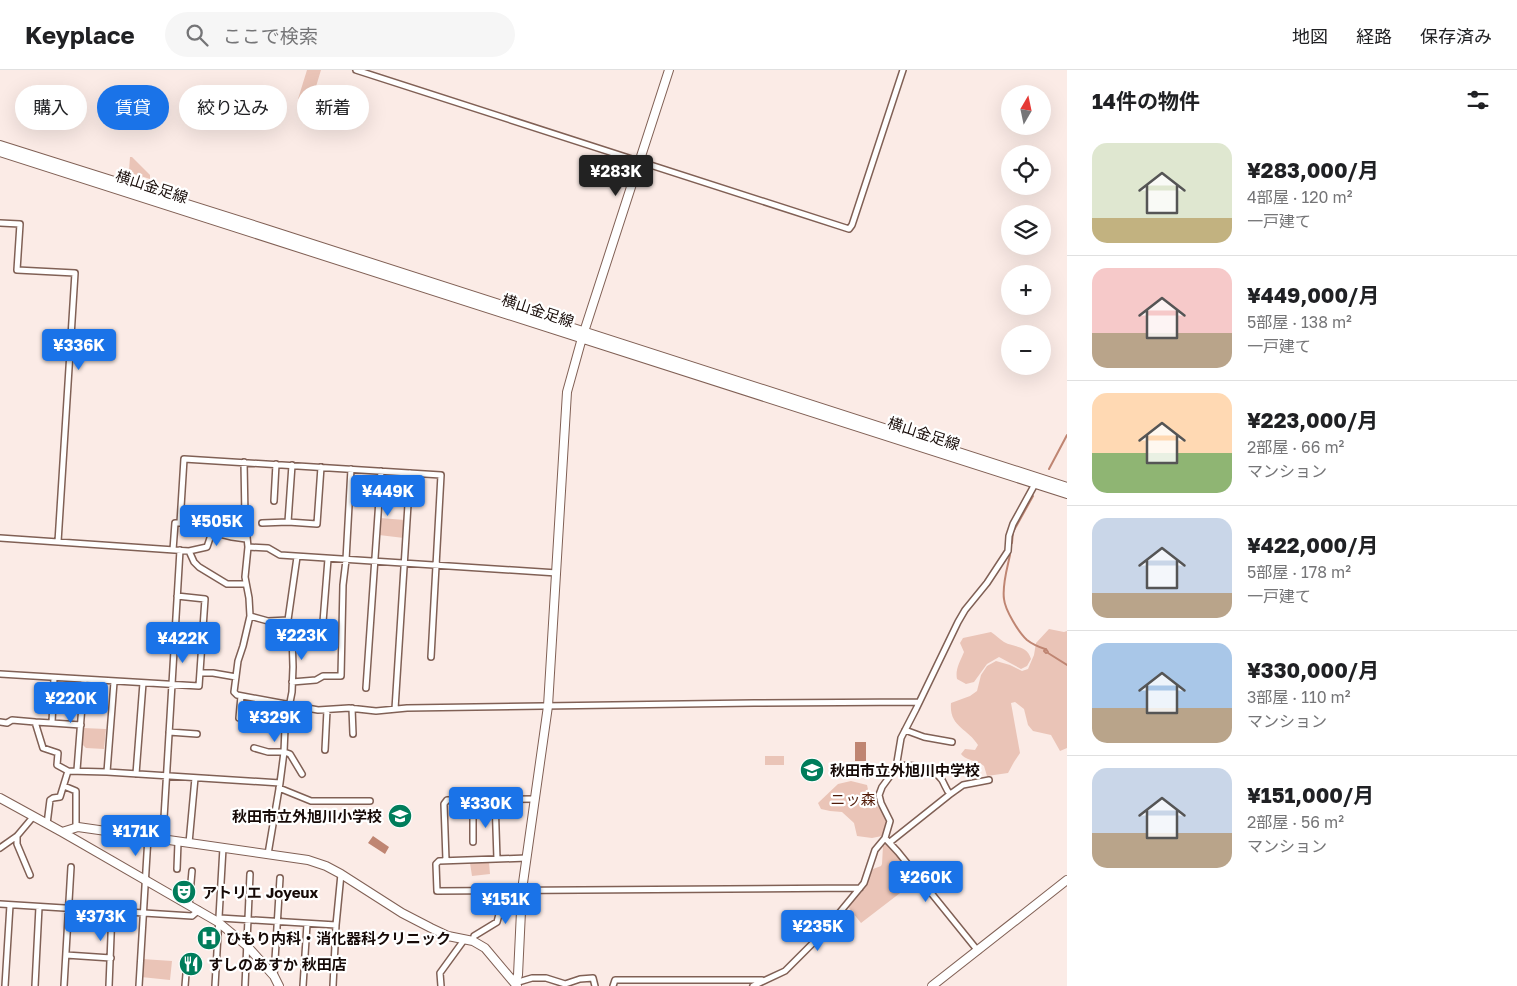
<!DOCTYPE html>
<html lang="ja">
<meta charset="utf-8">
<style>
body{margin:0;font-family:"Golos Text","Noto Sans JP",sans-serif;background:#f6f6f6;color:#202124;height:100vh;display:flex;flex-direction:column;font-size:19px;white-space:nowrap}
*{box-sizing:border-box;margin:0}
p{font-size:16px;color:#757577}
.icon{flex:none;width:28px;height:28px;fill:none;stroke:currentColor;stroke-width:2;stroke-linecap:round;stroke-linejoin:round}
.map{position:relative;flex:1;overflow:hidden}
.details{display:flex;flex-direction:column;background:#fff;width:450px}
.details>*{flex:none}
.banner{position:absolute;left:15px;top:15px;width:475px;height:45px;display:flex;gap:10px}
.needle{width:32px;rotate:9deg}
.buttons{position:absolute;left:1001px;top:15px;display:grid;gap:10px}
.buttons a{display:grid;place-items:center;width:50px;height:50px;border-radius:50%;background:#fff;box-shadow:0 5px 20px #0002;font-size:25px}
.price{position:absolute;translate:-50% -42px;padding:0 11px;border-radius:5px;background:#1a73e8;color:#fff;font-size:16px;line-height:32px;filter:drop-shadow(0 1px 2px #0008)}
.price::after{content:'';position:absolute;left:50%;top:30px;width:15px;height:11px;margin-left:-8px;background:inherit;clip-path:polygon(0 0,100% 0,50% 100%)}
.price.on{background:#222;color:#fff}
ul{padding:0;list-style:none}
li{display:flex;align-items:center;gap:15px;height:125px;padding:0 25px}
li+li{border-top:1px solid #e0e0e0}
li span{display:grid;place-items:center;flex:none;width:140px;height:100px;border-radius:15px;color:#555}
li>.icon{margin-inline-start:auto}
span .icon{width:60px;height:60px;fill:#fffc;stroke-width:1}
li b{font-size:21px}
h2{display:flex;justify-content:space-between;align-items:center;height:60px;padding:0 25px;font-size:21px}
.pill{padding:0 18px;border-radius:22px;background:#fff;box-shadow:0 5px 20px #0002;font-size:18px;line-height:45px}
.pill.on{background:#1a73e8;color:#fff}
header{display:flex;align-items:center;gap:30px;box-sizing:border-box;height:70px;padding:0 25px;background:#fff;border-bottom:1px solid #e0e0e0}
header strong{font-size:24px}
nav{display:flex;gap:28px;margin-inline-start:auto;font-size:18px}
.search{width:350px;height:45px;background:#f6f6f6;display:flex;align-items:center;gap:12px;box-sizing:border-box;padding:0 18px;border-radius:28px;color:#757577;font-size:19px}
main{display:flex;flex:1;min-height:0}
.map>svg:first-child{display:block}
.green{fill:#eac4b7}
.water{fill:#bf8572}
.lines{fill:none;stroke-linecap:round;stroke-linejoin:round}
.stream{stroke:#bf8572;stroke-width:2}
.street-casing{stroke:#806055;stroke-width:8}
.secondary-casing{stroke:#806055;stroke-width:10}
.street{stroke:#fff;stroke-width:5}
.secondary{stroke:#fff;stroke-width:8}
.labels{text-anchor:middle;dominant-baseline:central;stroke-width:4.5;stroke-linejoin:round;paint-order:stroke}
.street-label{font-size:15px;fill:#160a07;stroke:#fff}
.poi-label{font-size:15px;font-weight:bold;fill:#160a07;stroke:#fff;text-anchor:start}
.park-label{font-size:15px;fill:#511b08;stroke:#fff}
</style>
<header>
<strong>Keyplace</strong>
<div class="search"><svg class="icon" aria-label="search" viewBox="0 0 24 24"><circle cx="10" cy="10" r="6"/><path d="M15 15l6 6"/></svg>ここで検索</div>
<nav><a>地図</a><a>経路</a><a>保存済み</a></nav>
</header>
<main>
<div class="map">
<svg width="1067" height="916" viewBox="0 0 1067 916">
<rect width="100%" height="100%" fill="#fbebe6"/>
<path class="green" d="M307,0H321L311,33L298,29Z
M30,16L48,17C44,30 41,48 28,55Z
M130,87H132L150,105V109L131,103L129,101Z
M380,448L405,450L404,468L379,465Z
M1049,559L1064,562L1067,561V678L1060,681L1051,665L1033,661L1028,655L1024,639L1015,632L1011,633L1020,683L1014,692L1008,703L987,706L984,696C977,690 966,691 961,684L965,679L975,680L978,675C968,658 949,657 951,633L970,626L977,621L981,605L987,596L996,591L1010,595L1022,601L1028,599L1034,585L1036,573Z
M991,562C996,565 999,569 1004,572C1015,578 1027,575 1031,589L1027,596L1021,599L999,587L987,594L974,612L966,614L957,609C955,599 960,592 964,582L960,573L963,568Z
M83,658L106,659L104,679L86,678L81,673Z
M765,686H784V695H765Z
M851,711L867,715L871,733L882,739L887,751L882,766L872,768L857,766L854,753L842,742L830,741L821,739L818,733L838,714Z
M887,774L890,775L917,810L861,853L849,838L850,835L866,814L873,799L881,796L882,794L883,776Z
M489,792L490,804L472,806L470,793Z
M142,889L172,891L170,910L141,907Z"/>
<path class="water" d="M855,672H866V691H855Z
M373,766L389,777L385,784L368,773Z"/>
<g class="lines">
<path class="stream" d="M1049,399L1067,365
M1012,473L1013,462L1033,426
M1010,485C1007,499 1002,515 1004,529C1005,540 1019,563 1027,570C1032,574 1039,577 1045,579
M1046,579L1048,582L1046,583L1044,581Z
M1048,583L1067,595"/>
<g class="street-casing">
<path id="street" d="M356,0L849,159L852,155L903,0
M0,153L20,154L17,200L75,203L58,472
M244,392L245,447L248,477L245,507L249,528L250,546L243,576L238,591L234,622L237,625L318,640L349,638L376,641L407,638L754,633L919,632
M292,395L288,452L317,454L321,397
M274,431L276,394
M262,453L288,452
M0,468L189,481L194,492L199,497L227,514H246
M248,477L268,478L280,485L557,503
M173,480L175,453H180L184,389L441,405L431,587
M189,481L207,477L212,462L232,467L246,469
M250,546L268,551L288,550
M323,552L328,489
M200,603H213L236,607
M0,604L199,616L205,529L177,526
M292,612L316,610L323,606H341L343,515L346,490L351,399
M366,618L381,401
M352,638L353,664
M395,639L410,403
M239,648L241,626
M0,652L7,653L12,650L35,652L43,678L58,683L57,695L68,701L107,702L280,713
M35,652L52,653L54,608
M52,653L81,655
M243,657L263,659L264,630
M905,660L924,667L952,672
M169,662L197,664
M254,678L268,682H284L290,684L302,704
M325,680L327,640
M896,695C912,695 932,696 942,710C945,715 946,720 950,724
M77,700L84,610
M107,702L114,612
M136,704L143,613
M64,716L76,721V758
M279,718L311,731H370
M495,729L497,789
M473,730V772
M164,748L180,480
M47,754L50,730L53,728L60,727L68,701
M17,766V774L30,805
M890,772L949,725L963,715L989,710
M189,773L195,708
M0,778L17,766L33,747
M268,784L280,713L284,682L285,658L292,622L293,597L292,563L290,554L288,550L297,487
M527,788L439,791L436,794L437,821L860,818
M446,790L444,734L447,730L535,729
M177,799L178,772
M0,834L192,846L199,840
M189,835L192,801
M220,848L336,855
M473,871L474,866L497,852L502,833L518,824H522
M978,881L898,782L885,768L890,751L881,733L879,725L882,717L896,698L901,668L916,639L958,552L965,540L987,513L1008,481L1009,466L1013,454L1035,414
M66,885L111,888
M274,906L280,808
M515,913L532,908H546L565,914L580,909L593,908L595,916
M5,916L10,835
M35,916L39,837
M64,916L71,797
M109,916L112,841
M139,916L148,767
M185,916L187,892
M215,916L223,778
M245,916L250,804
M303,916L307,854
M333,916L336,855L341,804
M441,916L440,903L464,870
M613,916L615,910H762
M753,916L785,901L821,865L864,813L875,780L885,768"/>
</g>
<g class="secondary-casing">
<path id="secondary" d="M0,75L263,158L1067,417
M0,82L1067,424
M0,728L62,762L218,852L247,876L274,906L279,916
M62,762L78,757L308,790L326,796L341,804L402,843L431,858L448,866L473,871L485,878L517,916
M515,913L518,905L522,820L548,636L567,322L582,268L669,0
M932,916L1067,810"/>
</g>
<use href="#street" class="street"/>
<use href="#secondary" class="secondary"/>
</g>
<defs>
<g id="school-disc" transform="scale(1.25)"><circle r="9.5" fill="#007d5b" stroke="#fff"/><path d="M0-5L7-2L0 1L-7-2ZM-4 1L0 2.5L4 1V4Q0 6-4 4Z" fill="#fff"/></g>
<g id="theatre-disc" transform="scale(1.25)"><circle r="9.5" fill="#007d5b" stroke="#fff"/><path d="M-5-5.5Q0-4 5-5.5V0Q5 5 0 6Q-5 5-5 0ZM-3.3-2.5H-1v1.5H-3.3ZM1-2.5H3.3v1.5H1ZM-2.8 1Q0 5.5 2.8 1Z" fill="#fff"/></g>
<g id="hospital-disc" transform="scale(1.25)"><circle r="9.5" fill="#007d5b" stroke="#fff"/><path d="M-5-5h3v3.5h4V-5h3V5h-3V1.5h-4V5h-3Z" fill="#fff"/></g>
<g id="restaurant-disc" transform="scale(1.25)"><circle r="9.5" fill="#007d5b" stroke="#fff"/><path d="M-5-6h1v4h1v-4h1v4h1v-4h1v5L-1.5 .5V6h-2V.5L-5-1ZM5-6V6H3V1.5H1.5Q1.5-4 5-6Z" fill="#fff"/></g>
</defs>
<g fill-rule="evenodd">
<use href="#school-disc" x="812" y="700"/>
<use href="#school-disc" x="400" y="746"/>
<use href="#theatre-disc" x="184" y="822"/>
<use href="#hospital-disc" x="209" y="868"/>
<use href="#restaurant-disc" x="191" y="894"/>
</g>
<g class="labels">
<g class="street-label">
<text transform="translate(152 116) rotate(18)">横山金足線</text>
<text transform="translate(538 240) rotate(18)">横山金足線</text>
<text transform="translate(924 363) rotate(18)">横山金足線</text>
</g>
<g class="poi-label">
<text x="830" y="700">秋田市立外旭川中学校</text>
<text x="382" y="746" text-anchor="end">秋田市立外旭川小学校</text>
<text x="202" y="822">アトリエ Joyeux</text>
<text x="226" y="868">ひもり内科・消化器科クリニック</text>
<text x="208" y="894">すしのあすか 秋田店</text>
</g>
<g class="park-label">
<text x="853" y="729">ニッ森</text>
</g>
</g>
</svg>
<div class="buttons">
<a><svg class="needle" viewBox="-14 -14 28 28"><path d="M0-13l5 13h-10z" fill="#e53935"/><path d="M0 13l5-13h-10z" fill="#757577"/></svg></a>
<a><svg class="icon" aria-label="locate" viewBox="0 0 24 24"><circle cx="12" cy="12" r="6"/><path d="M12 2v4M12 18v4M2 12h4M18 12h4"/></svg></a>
<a><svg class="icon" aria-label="layers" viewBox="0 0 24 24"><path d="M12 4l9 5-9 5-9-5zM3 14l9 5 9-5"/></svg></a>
<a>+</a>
<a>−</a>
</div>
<b class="price on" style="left:616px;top:127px">¥283K</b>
<b class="price" style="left:79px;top:301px">¥336K</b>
<b class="price" style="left:388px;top:447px">¥449K</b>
<b class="price" style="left:217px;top:477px">¥505K</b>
<b class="price" style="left:302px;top:591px">¥223K</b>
<b class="price" style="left:183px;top:594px">¥422K</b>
<b class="price" style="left:71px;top:654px">¥220K</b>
<b class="price" style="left:275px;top:673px">¥329K</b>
<b class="price" style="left:486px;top:759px">¥330K</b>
<b class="price" style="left:136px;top:787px">¥171K</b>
<b class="price" style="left:926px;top:833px">¥260K</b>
<b class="price" style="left:506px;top:855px">¥151K</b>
<b class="price" style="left:101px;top:872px">¥373K</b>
<b class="price" style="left:818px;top:882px">¥235K</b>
<div class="banner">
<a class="pill">購入</a>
<a class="pill on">賃貸</a>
<a class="pill">絞り込み</a>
<a class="pill">新着</a>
</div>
</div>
<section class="details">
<h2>14件の物件<svg class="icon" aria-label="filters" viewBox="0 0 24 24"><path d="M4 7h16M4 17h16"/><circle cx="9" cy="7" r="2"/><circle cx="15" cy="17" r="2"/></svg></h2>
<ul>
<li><span style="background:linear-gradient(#dfe7d0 75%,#c2b280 0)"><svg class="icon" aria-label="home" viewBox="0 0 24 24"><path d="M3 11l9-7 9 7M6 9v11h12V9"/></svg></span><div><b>¥283,000/月</b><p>4部屋 · 120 m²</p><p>一戸建て</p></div></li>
<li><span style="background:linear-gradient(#f6c9c9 65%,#b9a48a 0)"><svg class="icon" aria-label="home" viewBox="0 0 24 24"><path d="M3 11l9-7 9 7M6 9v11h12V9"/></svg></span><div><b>¥449,000/月</b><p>5部屋 · 138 m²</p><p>一戸建て</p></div></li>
<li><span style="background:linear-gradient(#ffd9b3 60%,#8fb573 0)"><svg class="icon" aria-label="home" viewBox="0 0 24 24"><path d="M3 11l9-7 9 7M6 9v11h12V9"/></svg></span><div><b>¥223,000/月</b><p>2部屋 · 66 m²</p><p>マンション</p></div></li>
<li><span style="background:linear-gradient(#c9d6e8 75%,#b9a48a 0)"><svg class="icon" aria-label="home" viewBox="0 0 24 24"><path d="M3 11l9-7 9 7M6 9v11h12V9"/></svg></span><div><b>¥422,000/月</b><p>5部屋 · 178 m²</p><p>一戸建て</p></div></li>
<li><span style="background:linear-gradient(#a9c7e8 65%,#b9a48a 0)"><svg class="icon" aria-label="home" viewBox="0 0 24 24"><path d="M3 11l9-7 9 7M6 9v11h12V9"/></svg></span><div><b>¥330,000/月</b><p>3部屋 · 110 m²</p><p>マンション</p></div></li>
<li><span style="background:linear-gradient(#c9d6e8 65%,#b9a48a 0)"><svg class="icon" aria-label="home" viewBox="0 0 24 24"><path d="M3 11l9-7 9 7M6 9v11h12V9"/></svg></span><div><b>¥151,000/月</b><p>2部屋 · 56 m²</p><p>マンション</p></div></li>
</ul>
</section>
</main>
